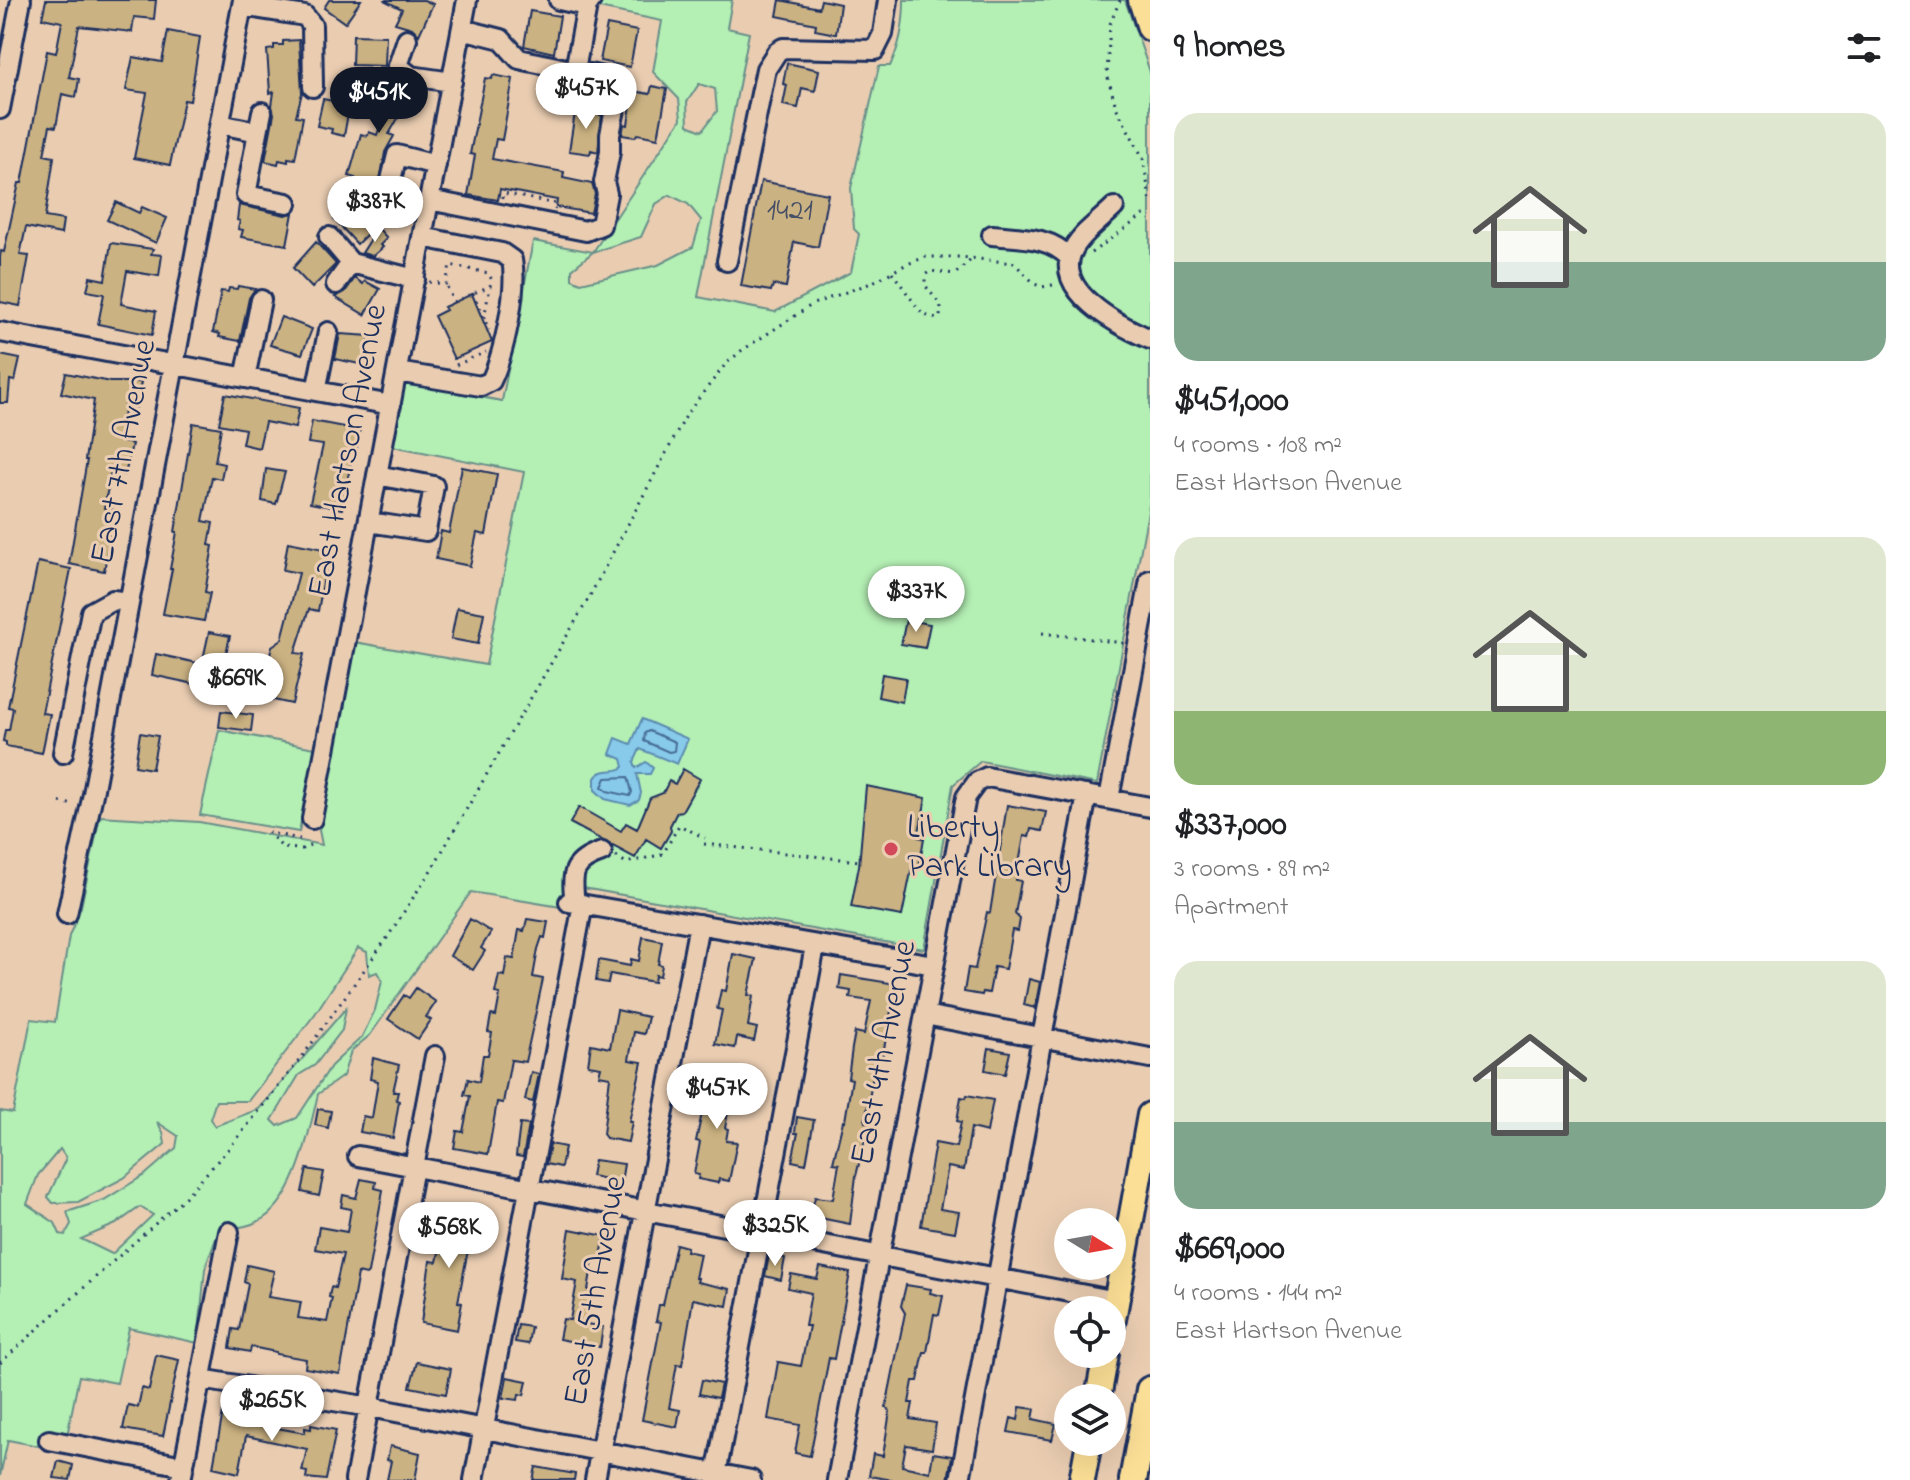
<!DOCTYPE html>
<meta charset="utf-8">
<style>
body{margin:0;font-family:"Indie Flower",sans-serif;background:#f2f2f2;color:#202124;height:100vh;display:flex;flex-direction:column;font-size:30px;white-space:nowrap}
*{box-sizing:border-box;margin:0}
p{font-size:26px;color:#757577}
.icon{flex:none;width:44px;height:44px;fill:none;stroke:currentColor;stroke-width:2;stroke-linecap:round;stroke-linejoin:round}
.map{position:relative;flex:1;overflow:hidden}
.panel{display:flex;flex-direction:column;background:#fff;width:760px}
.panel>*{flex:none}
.needle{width:52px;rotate:101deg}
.fabs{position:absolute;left:1054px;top:1208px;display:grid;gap:16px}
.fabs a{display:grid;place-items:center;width:72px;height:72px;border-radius:50%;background:#fff;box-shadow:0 8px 32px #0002;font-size:40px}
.price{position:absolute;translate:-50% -68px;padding:0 18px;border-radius:28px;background:#fff;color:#222;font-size:26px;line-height:52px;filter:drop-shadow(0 2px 4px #0008)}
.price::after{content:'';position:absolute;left:50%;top:48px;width:24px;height:18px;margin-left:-12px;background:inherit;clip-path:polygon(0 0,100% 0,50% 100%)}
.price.selected{background:#111827;color:#fff}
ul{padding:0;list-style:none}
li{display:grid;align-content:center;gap:16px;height:424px;padding:0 24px}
li span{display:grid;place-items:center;height:248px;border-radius:24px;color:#555}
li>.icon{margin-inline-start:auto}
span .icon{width:144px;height:144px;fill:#fffc;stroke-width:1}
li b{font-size:34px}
h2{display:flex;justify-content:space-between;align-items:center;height:96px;padding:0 24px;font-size:34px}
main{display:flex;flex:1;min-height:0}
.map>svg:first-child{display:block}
.green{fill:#b4efb4;stroke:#688f89;stroke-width:2;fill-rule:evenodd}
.water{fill:#88cae9;stroke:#5c8cb1;stroke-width:2}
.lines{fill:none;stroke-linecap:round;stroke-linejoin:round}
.shore{stroke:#476d96;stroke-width:2}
.building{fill:#cbb282;stroke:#1b2f5e;stroke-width:2}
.minor-casing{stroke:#1b2f5e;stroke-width:24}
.major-casing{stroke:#1b2f5e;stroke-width:30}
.highway-casing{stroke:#1b2f5e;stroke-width:32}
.path{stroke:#1b2f5e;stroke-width:3;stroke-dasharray:2 6;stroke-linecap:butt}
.minor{stroke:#eacdb1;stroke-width:18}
.major{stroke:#fbdf96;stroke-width:24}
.highway{stroke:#fbdf96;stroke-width:26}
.poi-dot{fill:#d1495b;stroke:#eacdb1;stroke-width:3}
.labels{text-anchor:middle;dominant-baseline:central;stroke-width:6;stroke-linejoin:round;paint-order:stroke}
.number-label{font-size:30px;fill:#475067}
.street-label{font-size:34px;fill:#1b2f5e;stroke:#eacdb1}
.poi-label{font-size:34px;fill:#1b2f5e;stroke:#eacdb1;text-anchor:start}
</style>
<main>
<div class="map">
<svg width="1150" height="1480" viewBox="0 0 1150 1480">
<rect width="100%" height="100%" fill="#eacdb1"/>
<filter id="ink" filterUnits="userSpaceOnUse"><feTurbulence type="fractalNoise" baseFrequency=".0125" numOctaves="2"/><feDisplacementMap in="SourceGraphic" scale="16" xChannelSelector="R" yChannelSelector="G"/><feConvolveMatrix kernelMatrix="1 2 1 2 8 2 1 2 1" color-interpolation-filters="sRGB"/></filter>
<g filter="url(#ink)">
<path class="green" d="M560,0H732L727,28L749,33L698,297L775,312L851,272L859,234L854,229L851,188L879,66H890C900,46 904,22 904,0H1125L1150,72V501L1097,784L981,761L953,785L924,949L566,885L561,907L471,892L370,1035L351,1051L343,1076L318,1094C309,1132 296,1204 257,1222C245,1228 232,1228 219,1230L205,1269L198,1343L129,1328L117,1383L79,1376L64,1451L8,1440L0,1476V1111L13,1113L31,1019L55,1022L69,936L81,907L100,816L199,822L322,845L319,830L354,642L486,665L524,472L392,446L405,383L502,401L533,241L593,252L681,119L679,99L653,72L662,21ZM699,84L715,89L717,111L702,131L688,125L687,102ZM670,195L688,204L701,220L693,247L658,265L581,283L572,279V269L593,252L641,237L656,204ZM358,948L367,952L369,975L377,972L382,981L375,1010L362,1037L331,1066L297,1118L278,1126L272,1120L299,1075L315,1065L342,1030L346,1008L259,1109L215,1126L210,1119L216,1101H248L315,1014ZM157,1122L178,1136L176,1148L146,1174L104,1200L67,1212L71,1224L65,1235L60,1234L55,1223L27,1204L38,1175L60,1149L66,1158L48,1197L53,1203L78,1202L124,1178L165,1144L163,1132ZM140,1207L153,1215L112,1254L81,1239L116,1224Z
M219,730L315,748L299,832L200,815Z"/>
<path class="water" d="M642,719L688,739L677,764L640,749L634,762L636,768L646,762L653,768L650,774H637L641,793L639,800L630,805L605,799L595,790V778C604,766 615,774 624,767L622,759L610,754L616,738L631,744Z"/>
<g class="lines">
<path class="shore" d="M649,731L675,742L674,751L669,752L644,741L645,733Z
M628,777L632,792L630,796L607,791L602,787L606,778Z"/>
</g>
<path class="building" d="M46,0H156L154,19L134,17L132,32L79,26L69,77L79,79L76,97L62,94L56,127L50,126L44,155L54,157L45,217L63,220L61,234L26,227L20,255L29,256L20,306L0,302V257L1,251L4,252L19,183H22L47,51L56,53L62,22L42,18Z
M329,0H361L345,23L324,8Z
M384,0H424L433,4L419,35L412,28L395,23L402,9Z
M780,0L819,8L821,0L840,4L836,34L815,30L816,24L777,16Z
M530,11L560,16L554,53L524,46Z
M607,25L637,31L630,67L600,61Z
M168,31L200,37L190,101L184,100L170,165L134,158L147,93L126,90L133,57L162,62Z
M353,35L386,36L385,66L352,65Z
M299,40L302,93L296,116L303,117L295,159L288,158V162L279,160L278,164L265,161L274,114L272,106L274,92L270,93L267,50L274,49V45H283V41Z
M787,63L819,70L815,91L802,88L798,108L783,105L787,85L783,84Z
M493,75L513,79L502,140L496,139L492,159L564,172L563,178L592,184L595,194L591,213L556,207L557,200L500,189L498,200L468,195L475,155L470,154L485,78L492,79Z
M388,77L410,90L402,104L405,106L389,134L394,136L385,152L379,188L354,180L355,178L349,176L361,134L367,136L369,132L377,135L384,114L371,106Z
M652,86L667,89L658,138L638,134L634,137L622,135L624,124L628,125L633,91L650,94Z
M323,99L338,102L337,106L349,108L344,136L331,133L332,129L317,126Z
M576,106L600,110L599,115H602L598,152L591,150L590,154L569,151Z
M761,181L828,194L818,247L794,242L786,287L773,285L771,291L741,286Z
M357,197L380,221L357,244L334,219Z
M116,202L139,213L142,207L167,218L156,243L107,220Z
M239,205L285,215L293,213L287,245L241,237L243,230L238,229L240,221L237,220Z
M378,228L387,238L380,245L383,247L373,256L362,253Z
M316,242L336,264L312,288L293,268Z
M111,243L153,249L151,254L162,255L159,276L127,271L121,304L156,311L152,335L98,324L104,294L87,291L90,277L105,280Z
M355,278L363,284L365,281L380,289L365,315L335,297L345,292Z
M238,286L255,289L249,298L240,341L219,337L220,334L213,332L221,291L228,292L229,288L237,289Z
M472,294L492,342L454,359L434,316L446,310L444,307Z
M281,317L312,329L302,354L270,345Z
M340,334L370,336L365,365L335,359Z
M0,355L20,359L15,381L10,380L8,403H0Z
M66,373L110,382H141L136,407L125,405L119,441L132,444L125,475L111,472L104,508L115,510L104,571L69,564L87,460H85L94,400L61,393Z
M225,394L299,408L295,428L265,422L259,448L242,444L245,429L219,424Z
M312,421L360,430L356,452L353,451L342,509L310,503L323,445L308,443Z
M193,423L221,428L215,462L224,464L221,479L212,477L203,521L213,523L209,545L213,546L205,592L210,593L204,621L163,614L172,569H170L177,532H175Z
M462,467L497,474L486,535L477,533L470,566L436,559L441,531L449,533Z
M266,469L285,472L276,504L262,501Z
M288,542L329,550L318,611L309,609L295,653L304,654L292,704L269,699L272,687L269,686L273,668L267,667L272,646L282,639L299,573L283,570Z
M38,562L71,569L42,713L50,714L42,753L6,746V742L3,741L5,730H9L13,708L8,707Z
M457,608L484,613L478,644L451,639Z
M906,620L930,624L925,648L901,644Z
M209,632L230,636L218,689L152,675L156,654L202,664Z
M882,674L906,678L902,702L878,697Z
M221,711L253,715L251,731L219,727Z
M140,733L158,736L152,769L135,766Z
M683,769L700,779L682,811L677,812L670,826L671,831L661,848L646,839L635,858L570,823L579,807L621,831L626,823L637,829L650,798L663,793L669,781L675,784Z
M866,786L926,798L918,837L924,838L919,868L912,867L902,916L851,907L859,866Z
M1007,805L1046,812L1042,831L1031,829L1029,837L1024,836L1016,880L1021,881L1015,914L1020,919L1018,931L1012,930L1005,969L994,967L989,993L983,992L982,995L964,992L968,968L975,969L987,912L990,913Z
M470,919L491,932L481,948L485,951L473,970L450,956Z
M527,919L548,922L545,938L542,937L538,949L533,977L543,979L525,1062L511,1060L503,1103L497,1102L488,1154L454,1148L457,1131L463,1132L470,1096L464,1095L468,1079L479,1082L483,1055H488L492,1033L488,1032L491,1015L496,1016L500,994L495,993L499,975L504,976L507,958L514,959L519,930L524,931Z
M643,937L662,941L658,964L662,965L660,976L655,975L654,982L610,974L608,983L596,981L599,960L630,966L631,959L639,961Z
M733,954L756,959L748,995L753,996L748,1026L757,1028L754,1041L737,1037L735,1048L715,1044L722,1010L717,1009L721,990L726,991Z
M841,975L896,984L883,1054L877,1053L865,1122L869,1123L856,1176L850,1224L815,1217L816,1214L811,1213L815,1197L833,1199L839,1164L833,1163L843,1121H845L852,1079L848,1078L852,1048L855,1032L864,1034L871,1001L850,998L851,991L839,989Z
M1029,979L1040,982L1035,1008L1024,1005Z
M416,988L436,1002L426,1017L431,1020L418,1039L388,1019L404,995L409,998Z
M617,1010L648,1017L644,1034L634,1032L629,1060L642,1062L629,1122H632L628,1142L606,1138L603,1134L610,1077L599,1075L601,1067L588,1065L591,1044L610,1048Z
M989,1048L1010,1052L1005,1074L985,1070Z
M373,1058L399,1065L393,1092H398L396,1100L399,1101L393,1138L360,1132L363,1116L372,1118L378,1081L370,1079Z
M531,1072L539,1074L533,1102L525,1100Z
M725,1074L744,1077L740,1094L732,1092L725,1128L728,1129L726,1141L737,1142L729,1181L719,1179L718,1183L698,1179L699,1175L694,1174L700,1142L696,1141L710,1076L724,1079Z
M967,1095L993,1100L987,1132L971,1128L964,1170L948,1167L940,1209L959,1212L955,1232L921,1226L935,1143L956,1147L961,1122L957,1121L961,1097L966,1098Z
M318,1109L331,1111L328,1128L315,1125Z
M797,1117L814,1120L806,1164L792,1161L798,1133H795Z
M520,1124L529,1125L523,1157L516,1156Z
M550,1144L565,1147L561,1167L546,1164Z
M594,1160L624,1164L621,1182L591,1176Z
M307,1169L324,1172L319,1196L302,1192Z
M361,1179L376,1182L375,1188L383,1190L368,1273L366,1275L358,1273L340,1374L305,1368L306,1359L276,1354V1352L251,1347L250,1352L230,1348L233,1329L239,1330L248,1284L244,1282L247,1265L274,1271L268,1297L301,1302L298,1318L327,1322L332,1298L329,1297L331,1287L335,1288L343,1254L315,1249L319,1227L347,1232L351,1209L341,1207L343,1195L356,1198Z
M444,1209L481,1213L477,1230L472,1229L458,1302L462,1303L457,1330L421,1323L430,1261L437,1262L445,1225L441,1224Z
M570,1229L605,1236L600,1261L593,1259L588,1290H593L587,1324L603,1327L600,1347L559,1339L563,1319L570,1320L577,1282L562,1279Z
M676,1244L687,1247L686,1251L700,1254L695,1278H698L697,1282L730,1289L727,1306L693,1299L682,1365L677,1364L669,1408L680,1410L677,1427L642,1420L661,1322L656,1321L659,1305H663Z
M769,1256L785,1258L781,1280L765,1276Z
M820,1267L850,1273L834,1359L829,1358L810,1456L795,1453L800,1425L768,1419L778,1362L801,1366L809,1326H805L811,1293L788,1288L791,1274L817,1279Z
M906,1285L931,1289L930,1293L943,1296L939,1315L934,1314L927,1352H924L918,1381H913L909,1403H913L910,1419L936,1423L932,1449L906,1445L902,1466L930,1472L933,1453L952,1456L948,1480H893L869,1476L873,1454L883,1456L890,1411L886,1407L905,1313L901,1306Z
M518,1325L531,1327L528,1344L515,1342Z
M156,1355L179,1360L163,1436L123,1429L128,1405L138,1407L142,1388L149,1390Z
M417,1362L451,1369L446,1394L410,1387Z
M507,1377L527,1381L524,1395L519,1394L518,1400L503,1398Z
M702,1380L721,1384L718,1398L699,1394Z
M224,1407L251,1412L249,1423L305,1433V1428L311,1429V1425L336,1430L326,1480L306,1478L307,1472L302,1471L307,1449L246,1436L239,1473L213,1467Z
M1020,1407L1035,1409L1033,1419L1056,1424L1052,1440L1008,1432L1011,1418L1018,1420Z
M390,1446L420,1453L415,1480H387L391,1461L387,1460Z
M58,1461L73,1465L70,1480L54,1478Z
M536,1467L575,1474L574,1480H533Z"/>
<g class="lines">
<g class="minor-casing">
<path id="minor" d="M559,0L587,6
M242,6L305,16L312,25L313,87
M407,39L398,66L411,76L452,82
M575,70L587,6L591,0
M0,109L21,0
M220,124L258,132L246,195L287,203
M258,132L262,112
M390,184L397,155L436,165
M429,200L586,231L601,225L607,194L604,182L610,152V135L619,88L613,79L519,59L501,39L462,29
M1114,207C1101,220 1082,233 1074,248C1049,290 1120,326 1150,339
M992,235C1021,238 1049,236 1070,258
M329,237L351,263L415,279
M727,261L766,69L777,52L783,48L875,50L883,34L888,0
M336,284L351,263
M0,332L391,405
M397,372L481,386L491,381C504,354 518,289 512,260L502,253L422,237
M245,378L261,300
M316,391L328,332
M369,522L426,531L434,486L377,475
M63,753L91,612L113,600L129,602
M1109,799L1150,580
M312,819L467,0
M569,902L934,965
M575,903C571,873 572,862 602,852
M67,914L93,794L243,0
M925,1015L1150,1058
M358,1156L1117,1301
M201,1379L370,1407L751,1480
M49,1440L184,1466
M181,1480L229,1232
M355,1480L435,1056
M474,1480L583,904
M595,1480L699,924
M715,1480L815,946
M837,1480L966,797L977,782L987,777L1150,807
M960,1480L1087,795"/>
</g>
<g class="major-casing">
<path id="major" d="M1141,0L1150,28
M1112,1325L1150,1115
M1098,1398L1106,1354
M1082,1480L1089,1442"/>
</g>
<g class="highway-casing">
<path id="highway" d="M1133,1480L1150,1390"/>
</g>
<path class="path" d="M1120,0L1110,24L1107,74L1116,107L1143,158L1150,199
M502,198L503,193L556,204L555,210
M1091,253L1144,215L1150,214
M892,272L922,314L937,319L940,317L941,306L925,285V275L930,271L955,274L973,258
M429,282L446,284L450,265L488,273L492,280L490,286L453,302L446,284
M473,293L489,330
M484,318L490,287
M456,365L486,352
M1042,633L1124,643
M60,802L74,805
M268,832L283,848L302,849L312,844
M275,834L300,839
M704,844L859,861
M616,856L626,863L663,854L679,825L705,838
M0,1363L185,1197L231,1146L302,1057L387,938L433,867L586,603L688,412L725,365L741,351L813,304L871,283L907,264L926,257H961L1014,263L1035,284L1042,287L1058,284"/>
<use href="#minor" class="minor"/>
<use href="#major" class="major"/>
<use href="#highway" class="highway"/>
</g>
</g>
<circle class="poi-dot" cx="891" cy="849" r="8"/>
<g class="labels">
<g class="number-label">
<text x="790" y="212">1421</text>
</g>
<g class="street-label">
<text transform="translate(349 451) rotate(-79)">East Hartson Avenue</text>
<text transform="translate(125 452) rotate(-79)">East 7th Avenue</text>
<text transform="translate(885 1053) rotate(-79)">East 4th Avenue</text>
<text transform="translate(597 1291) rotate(-80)">East 5th Avenue</text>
</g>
<g class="poi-label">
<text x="907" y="829">Liberty<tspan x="907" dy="39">Park Library</tspan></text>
</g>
</g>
</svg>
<div class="fabs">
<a><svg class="needle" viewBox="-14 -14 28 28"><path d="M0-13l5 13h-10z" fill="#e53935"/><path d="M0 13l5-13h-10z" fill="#757577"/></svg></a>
<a><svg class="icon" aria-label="locate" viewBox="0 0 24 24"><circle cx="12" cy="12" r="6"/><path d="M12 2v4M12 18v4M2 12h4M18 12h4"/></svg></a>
<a><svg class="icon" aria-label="layers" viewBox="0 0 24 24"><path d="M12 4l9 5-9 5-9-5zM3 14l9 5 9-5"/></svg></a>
</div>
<b class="price" style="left:586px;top:131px">$457K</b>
<b class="price selected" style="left:379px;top:135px">$451K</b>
<b class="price" style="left:375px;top:244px">$387K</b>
<b class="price" style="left:916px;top:634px">$337K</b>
<b class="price" style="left:236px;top:721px">$669K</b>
<b class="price" style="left:717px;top:1131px">$457K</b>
<b class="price" style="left:775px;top:1268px">$325K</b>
<b class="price" style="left:449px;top:1270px">$568K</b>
<b class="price" style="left:272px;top:1443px">$265K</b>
</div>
<section class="panel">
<h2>9 homes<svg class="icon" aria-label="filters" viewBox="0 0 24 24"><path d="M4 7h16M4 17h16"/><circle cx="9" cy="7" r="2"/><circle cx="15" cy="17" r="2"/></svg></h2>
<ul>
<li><span style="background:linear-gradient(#dfe7d0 60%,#7fa58c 0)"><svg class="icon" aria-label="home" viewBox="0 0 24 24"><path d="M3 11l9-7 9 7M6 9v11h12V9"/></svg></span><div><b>$451,000</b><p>4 rooms · 108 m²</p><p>East Hartson Avenue</p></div></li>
<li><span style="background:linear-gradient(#dfe7d0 70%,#8fb573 0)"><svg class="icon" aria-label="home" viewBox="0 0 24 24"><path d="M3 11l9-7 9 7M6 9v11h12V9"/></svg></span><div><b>$337,000</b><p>3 rooms · 89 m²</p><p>Apartment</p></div></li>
<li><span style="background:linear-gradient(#dfe7d0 65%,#7fa58c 0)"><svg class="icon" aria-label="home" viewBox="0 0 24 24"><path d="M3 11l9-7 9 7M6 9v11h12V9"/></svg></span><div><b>$669,000</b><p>4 rooms · 144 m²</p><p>East Hartson Avenue</p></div></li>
</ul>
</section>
</main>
